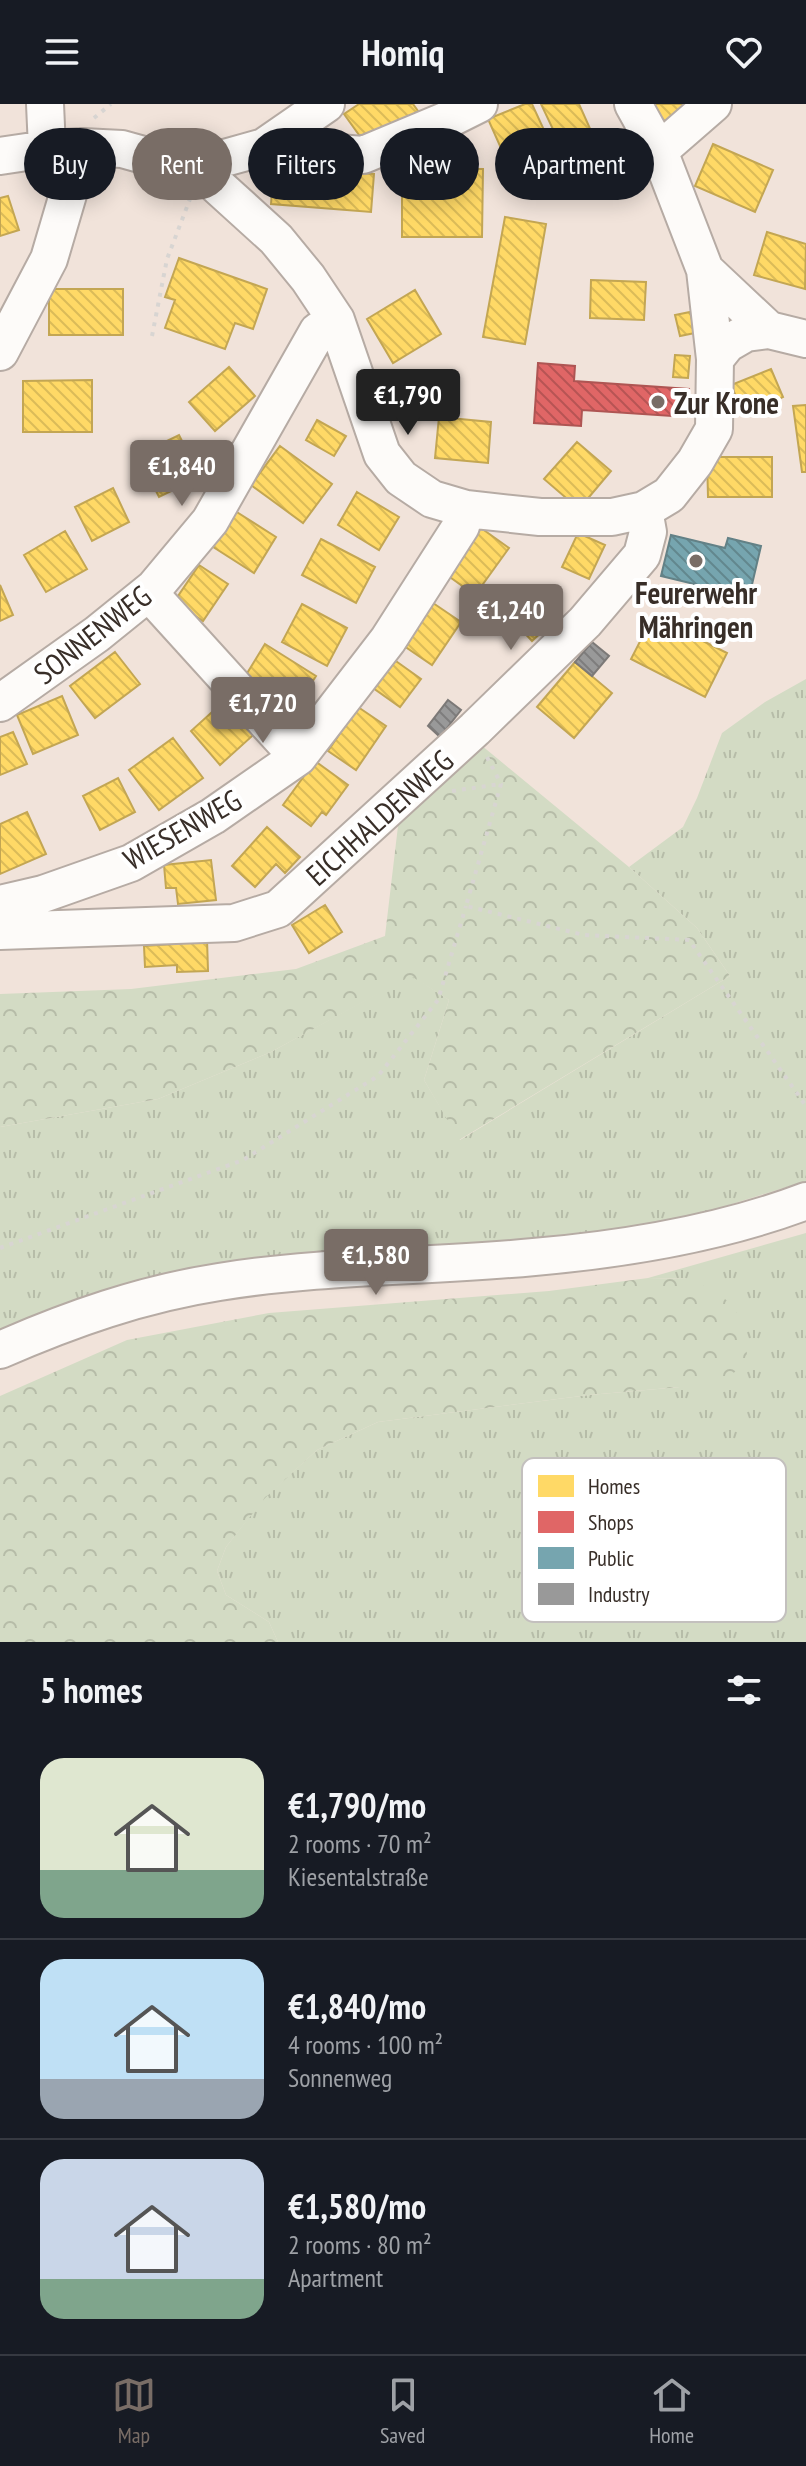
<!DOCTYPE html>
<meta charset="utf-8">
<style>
body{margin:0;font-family:"PT Sans Narrow",sans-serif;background:#242831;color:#f1f3f6;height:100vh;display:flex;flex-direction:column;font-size:30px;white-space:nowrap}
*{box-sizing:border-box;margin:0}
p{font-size:26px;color:#9ea1a6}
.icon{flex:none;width:44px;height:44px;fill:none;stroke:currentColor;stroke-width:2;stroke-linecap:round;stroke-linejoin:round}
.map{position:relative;height:1538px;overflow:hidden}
.side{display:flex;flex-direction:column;background:#171b24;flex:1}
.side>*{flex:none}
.guide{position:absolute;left:24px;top:24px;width:758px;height:72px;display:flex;gap:16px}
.price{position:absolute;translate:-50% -68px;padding:0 18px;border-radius:8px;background:#796d66;color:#fff;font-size:26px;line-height:52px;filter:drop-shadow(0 2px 4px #0008)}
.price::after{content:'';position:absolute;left:50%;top:48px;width:24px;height:18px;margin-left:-12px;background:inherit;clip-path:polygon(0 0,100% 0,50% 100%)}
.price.active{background:#222;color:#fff}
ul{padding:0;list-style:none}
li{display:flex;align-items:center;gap:24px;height:200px;padding:0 40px}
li+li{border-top:2px solid #363941}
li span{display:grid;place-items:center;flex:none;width:224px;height:160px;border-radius:24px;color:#555}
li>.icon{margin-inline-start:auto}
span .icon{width:96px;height:96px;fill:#fffc;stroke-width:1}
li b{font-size:34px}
h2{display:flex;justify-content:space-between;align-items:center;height:96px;padding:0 40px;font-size:34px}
.chip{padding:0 28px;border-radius:36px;background:#171b24;box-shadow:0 4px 20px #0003;font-size:28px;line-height:72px}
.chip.active{background:#796d66;color:#fff}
header{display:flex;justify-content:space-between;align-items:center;height:104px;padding:0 40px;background:#171b24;font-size:36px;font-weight:700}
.dock{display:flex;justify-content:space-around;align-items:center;height:112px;border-top:2px solid #363941;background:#171b24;font-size:22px;color:#9ea1a6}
.dock a{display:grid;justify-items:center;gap:4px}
.dock .active{color:#796d66}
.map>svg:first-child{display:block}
.grass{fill:url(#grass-tufts)}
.forest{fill:url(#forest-crowns)}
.homes{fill:url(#homes-back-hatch);stroke:#c3a653;stroke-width:2}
.shops{fill:url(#shops-back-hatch);stroke:#ae5553;stroke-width:2}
.public{fill:url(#public-back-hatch);stroke:#638186;stroke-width:2}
.industry{fill:url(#industry-back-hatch);stroke:#7c7977;stroke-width:2}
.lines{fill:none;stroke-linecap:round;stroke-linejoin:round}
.minor-casing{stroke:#b6aba4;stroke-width:40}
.path{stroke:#d8d5d2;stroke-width:4;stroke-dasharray:4 6;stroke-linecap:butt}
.minor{stroke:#fdfbf9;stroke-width:36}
.poi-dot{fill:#796d66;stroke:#fff;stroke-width:3}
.labels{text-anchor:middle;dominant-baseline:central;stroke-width:8;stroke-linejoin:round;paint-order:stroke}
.poi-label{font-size:30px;font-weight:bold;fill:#382e28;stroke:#fff;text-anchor:start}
.street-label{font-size:30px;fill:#382e28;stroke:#fff}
.key{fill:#fff;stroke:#c3c0be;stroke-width:2}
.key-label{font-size:22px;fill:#382e28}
</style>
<header><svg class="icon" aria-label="menu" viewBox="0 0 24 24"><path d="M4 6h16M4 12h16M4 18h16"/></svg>Homiq<svg class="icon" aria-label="heart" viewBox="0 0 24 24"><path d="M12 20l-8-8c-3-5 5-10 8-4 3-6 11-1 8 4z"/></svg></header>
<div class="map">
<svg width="806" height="1538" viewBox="0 0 806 1538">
<defs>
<pattern id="grass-tufts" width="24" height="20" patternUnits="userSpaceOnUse" patternTransform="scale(2)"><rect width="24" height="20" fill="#d3dbc4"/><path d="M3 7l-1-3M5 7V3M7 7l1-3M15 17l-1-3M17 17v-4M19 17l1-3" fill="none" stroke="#b6bca8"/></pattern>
<pattern id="forest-crowns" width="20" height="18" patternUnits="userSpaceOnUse" patternTransform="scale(2)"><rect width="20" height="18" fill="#d3dbc4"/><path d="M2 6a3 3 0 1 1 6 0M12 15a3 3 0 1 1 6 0" fill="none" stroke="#b6bca8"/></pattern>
<pattern id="homes-back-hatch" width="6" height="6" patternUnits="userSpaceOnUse" patternTransform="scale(2)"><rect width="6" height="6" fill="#ffd966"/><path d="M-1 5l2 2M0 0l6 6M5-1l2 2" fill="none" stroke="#dbbb58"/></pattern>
<pattern id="shops-back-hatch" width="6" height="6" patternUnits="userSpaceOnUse" patternTransform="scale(2)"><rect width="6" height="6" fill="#e06666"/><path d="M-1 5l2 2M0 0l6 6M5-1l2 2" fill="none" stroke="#b75454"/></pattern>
<pattern id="public-back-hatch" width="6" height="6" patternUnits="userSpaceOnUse" patternTransform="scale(2)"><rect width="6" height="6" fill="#76a5af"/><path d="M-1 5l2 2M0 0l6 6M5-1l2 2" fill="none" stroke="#62878e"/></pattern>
<pattern id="industry-back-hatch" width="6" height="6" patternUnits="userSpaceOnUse" patternTransform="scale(2)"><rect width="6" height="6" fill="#999"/><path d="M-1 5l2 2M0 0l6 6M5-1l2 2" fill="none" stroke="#7e7d7d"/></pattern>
</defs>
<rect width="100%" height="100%" fill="#f1e3da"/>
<path class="grass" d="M806,575V1077L716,1105L647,1121L552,1133L385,1145L0,1233V1023L158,995L271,948L411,871L449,896L424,976L460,1036L730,872L697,824L629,763L683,723L697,694L722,629L765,598Z
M806,1129V1538H278L269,1518L226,1491L217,1467L226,1443L264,1394L317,1346L378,1318L589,1291L680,1283L688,1175L648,1174Z"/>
<path class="forest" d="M481,641L629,763L697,824L730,872L459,1036L424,976L449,896L411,872L271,948L158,995L0,1023V890L131,885L296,865L385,832L400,705Z
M648,1174L688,1175L717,1188L733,1202L746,1224L747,1255L729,1274L680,1283L589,1291L378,1318L317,1346L265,1394L226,1443L217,1467L226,1491L269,1518L278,1538H0V1292L127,1236L269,1209L549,1187Z"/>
<path class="homes" d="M359,0H413L418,7L367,42L344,10Z
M525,0H532L550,39L508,60L488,15Z
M541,0H579L596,38L563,52L560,40Z
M650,0H691L665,19Z
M713,40L773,66L755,108L695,82Z
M274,62L374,70L371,108L271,100Z
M402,64L483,65L482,133H402Z
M8,92L19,126L0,132V94Z
M505,113L546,120L525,240L483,233Z
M767,128L806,140L805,185L754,171Z
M179,154L267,185L253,225L235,219L225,245L165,224L175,196L165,193Z
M591,176L646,178L644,216L590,214Z
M49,185H123V231H49Z
M415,186L441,230L393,259L367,215Z
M690,208L695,229L680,232L675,211Z
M675,251L690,252L688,274L673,273Z
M229,263L255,292L215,327L189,298Z
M771,265L783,293L744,311L731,281Z
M92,276V328H23V277Z
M806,301V368H802L793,302Z
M439,313L491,318L488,359L435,354Z
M317,316L346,332L334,352L306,336Z
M179,331L200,373L159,393L138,351Z
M577,338L611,367L579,405L544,375Z
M280,342L332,380L303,419L251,381Z
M707,353H772V393H708Z
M113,384L129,418L92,437L75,403Z
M357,388L399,413L379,446L338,421Z
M232,405L276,433L254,469L210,441Z
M481,424L509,444L475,491L447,471Z
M65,427L87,465L46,488L24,451Z
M578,429L605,441L589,475L562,463Z
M321,435L375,463L356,499L302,471Z
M199,461L228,480L203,517L174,498Z
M0,481L13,511L0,517Z
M537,492L558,513L532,537L506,509L519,497L524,503Z
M433,499L461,518L432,561L404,542Z
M302,500L347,524L327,562L282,538Z
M653,512L727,549L705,593L631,555Z
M265,540L316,572L296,603L246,571Z
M115,548L140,580L95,614L70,582Z
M393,555L421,575L400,603L373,584Z
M575,558L612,589L574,634L537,603Z
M232,590L261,624L220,661L191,627Z
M62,592L78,631L33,650L17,611Z
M358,603L386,622L356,666L328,647Z
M13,628L27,660L0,671V633Z
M173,634L203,674L159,706L129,666Z
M315,657L348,681L326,711L322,708L311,722L283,701Z
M118,674L135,708L100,726L83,692Z
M27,708L46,750L0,770V720Z
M267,723L300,753L285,769L276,760L255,783L232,762Z
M211,756L216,796L178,800L176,784H166L164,761Z
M325,801L342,828L309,849L292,821Z
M207,835L208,867L177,868V861L145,863L144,842L173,840V836Z"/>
<path class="shops" d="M538,259L575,262L574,277L689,285L687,313L582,306L581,322L534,319Z"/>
<path class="public" d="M671,431L725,444L728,434L761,442L750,489L720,482L719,486L661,472Z"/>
<path class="industry" d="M592,538L609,552L592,572L575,558Z
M448,596L461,606L440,633L428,622Z"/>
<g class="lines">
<g class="minor-casing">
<path id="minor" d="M45,0L48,66
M633,0L659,47L705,166L715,255
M264,43L363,51L447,16L479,0
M659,47L713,0
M0,52L47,45L82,43L122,45L201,67L276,135L308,174L336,216L382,350L401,374L432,395L466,405L540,413H612L644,406L669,391L695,358L714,325L715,255L727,240L746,229L769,226
M201,67L221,55L264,43L326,0
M705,166L769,226L806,235
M0,248L49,155L82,43
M160,501L298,653
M0,599L97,530L154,484L210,417L318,227L336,216
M0,800L43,790L131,759L213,712L298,653L388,536L461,422L466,405
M0,827L234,819L278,805L475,625L585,518L642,451L648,428L644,406
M0,1246C71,1215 142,1190 219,1178C323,1161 429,1163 534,1153C626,1145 719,1130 806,1097"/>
</g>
<path class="path" d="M94,14L111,0
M152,232L167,155L190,95
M487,653L501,680L466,802L584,831L689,836L806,1002
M452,687L501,680
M0,1144L243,1056L378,972L438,896L466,802"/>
<use href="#minor" class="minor"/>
</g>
<g class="poi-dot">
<circle cx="658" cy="298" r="8"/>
<circle cx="696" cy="457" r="8"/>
</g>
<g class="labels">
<g class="poi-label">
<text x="674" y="298">Zur Krone</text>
<text x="696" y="488" text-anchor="middle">Feurerwehr<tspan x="696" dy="34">Mähringen</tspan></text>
</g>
<g class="street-label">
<text transform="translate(92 530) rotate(-38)">SONNENWEG</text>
<text transform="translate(379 713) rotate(-42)">EICHHALDENWEG</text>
<text transform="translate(182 725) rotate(-30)">WIESENWEG</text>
</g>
</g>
<rect x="522" y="1354" width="264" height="164" rx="12" class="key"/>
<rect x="538" y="1371" width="36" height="22" fill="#ffd966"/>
<rect x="538" y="1407" width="36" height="22" fill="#e06666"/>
<rect x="538" y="1443" width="36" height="22" fill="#76a5af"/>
<rect x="538" y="1479" width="36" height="22" fill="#999"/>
<g class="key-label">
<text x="588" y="1390">Homes</text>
<text x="588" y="1426">Shops</text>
<text x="588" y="1462">Public</text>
<text x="588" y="1498">Industry</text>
</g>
</svg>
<b class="price active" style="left:408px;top:333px">€1,790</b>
<b class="price" style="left:182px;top:404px">€1,840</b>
<b class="price" style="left:511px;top:548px">€1,240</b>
<b class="price" style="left:263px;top:641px">€1,720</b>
<b class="price" style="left:376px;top:1193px">€1,580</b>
<div class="guide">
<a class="chip">Buy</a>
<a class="chip active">Rent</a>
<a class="chip">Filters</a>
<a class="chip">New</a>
<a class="chip">Apartment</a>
</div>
</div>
<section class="side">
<h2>5 homes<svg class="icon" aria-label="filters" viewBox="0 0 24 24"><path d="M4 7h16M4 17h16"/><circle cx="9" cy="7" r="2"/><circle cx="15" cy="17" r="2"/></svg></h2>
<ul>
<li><span style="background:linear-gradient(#dfe7d0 70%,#7fa58c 0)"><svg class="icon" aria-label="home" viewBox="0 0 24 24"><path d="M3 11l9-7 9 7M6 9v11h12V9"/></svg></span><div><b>€1,790/mo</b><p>2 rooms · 70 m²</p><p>Kiesentalstraße</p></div></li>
<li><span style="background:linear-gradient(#bfe0f5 75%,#9aa5b1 0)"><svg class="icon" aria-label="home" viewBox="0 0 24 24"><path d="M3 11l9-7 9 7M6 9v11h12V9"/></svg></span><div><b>€1,840/mo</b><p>4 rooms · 100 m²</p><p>Sonnenweg</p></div></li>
<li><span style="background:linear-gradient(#c9d6e8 75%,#7fa58c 0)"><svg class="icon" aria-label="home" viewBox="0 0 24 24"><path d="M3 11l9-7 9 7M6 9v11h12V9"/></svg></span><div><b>€1,580/mo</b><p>2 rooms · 80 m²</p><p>Apartment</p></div></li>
</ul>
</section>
<nav class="dock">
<a class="active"><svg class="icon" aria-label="map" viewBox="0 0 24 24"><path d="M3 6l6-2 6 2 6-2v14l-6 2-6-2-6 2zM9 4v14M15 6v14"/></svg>Map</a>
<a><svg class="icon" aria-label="saved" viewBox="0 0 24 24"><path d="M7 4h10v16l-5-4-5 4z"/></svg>Saved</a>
<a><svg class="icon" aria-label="home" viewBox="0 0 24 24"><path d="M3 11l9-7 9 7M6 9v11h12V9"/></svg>Home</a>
</nav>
